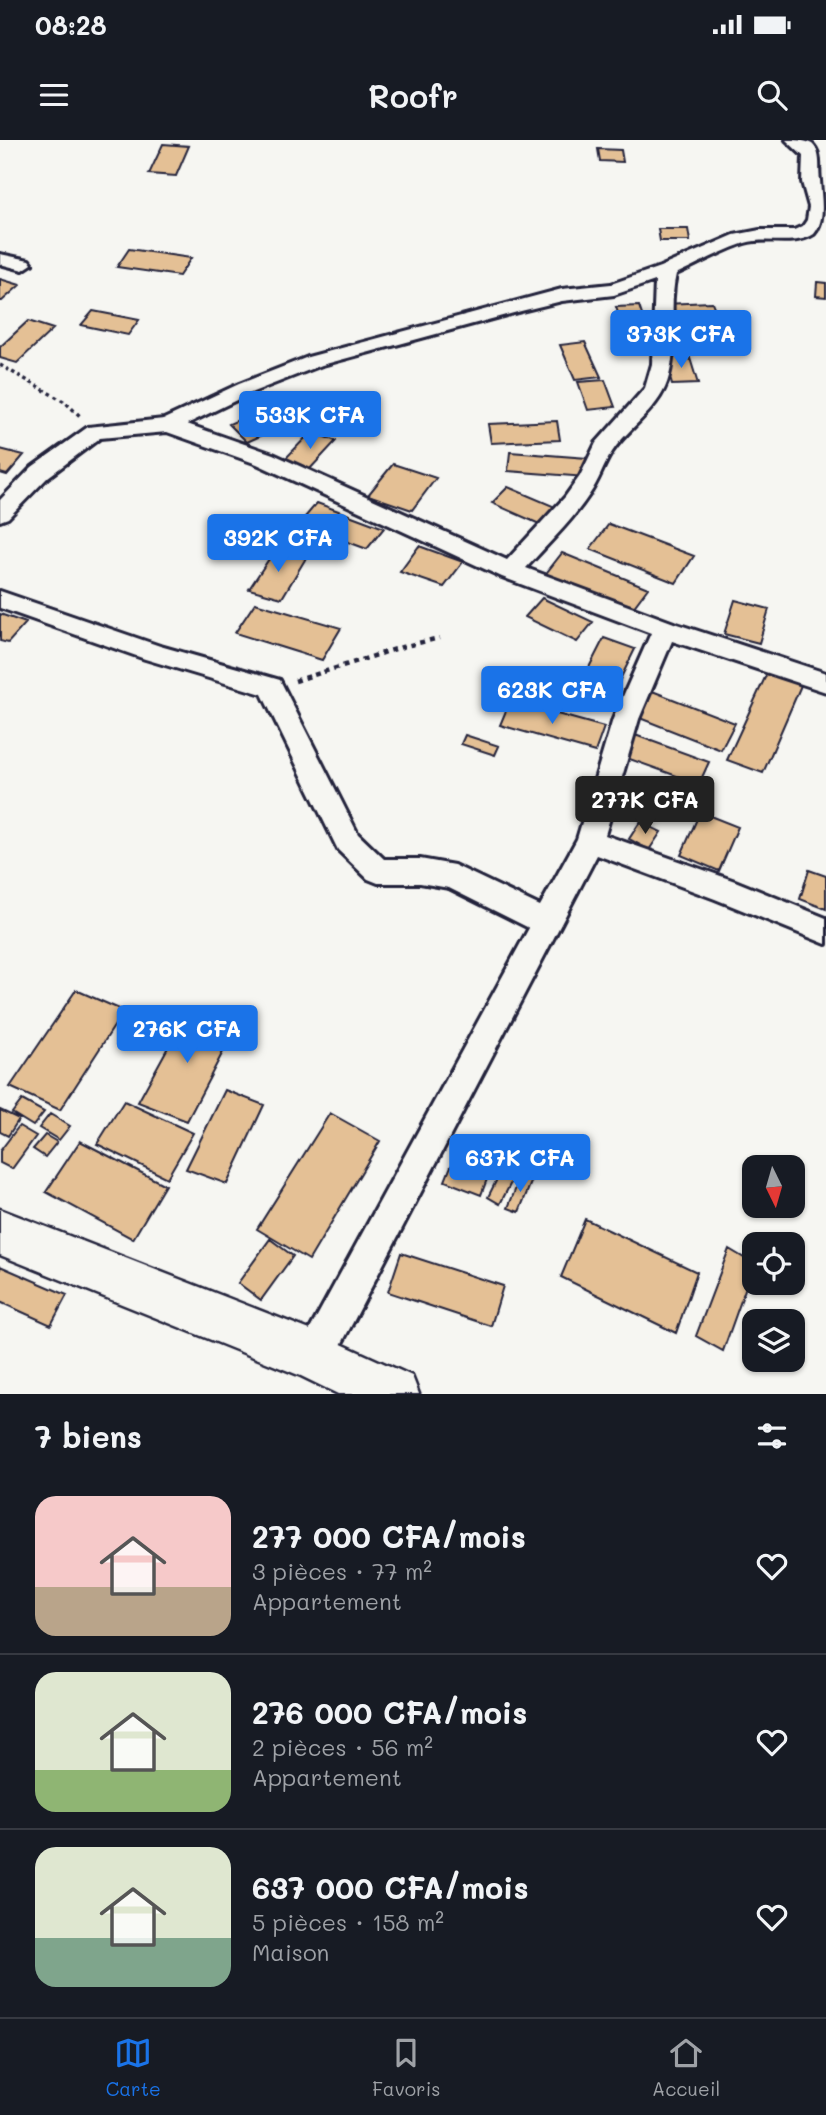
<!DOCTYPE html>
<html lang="fr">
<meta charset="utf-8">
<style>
body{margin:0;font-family:Mali,sans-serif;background:#242831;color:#f1f3f6;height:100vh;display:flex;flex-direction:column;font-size:26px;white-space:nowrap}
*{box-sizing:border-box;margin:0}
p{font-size:23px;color:#9ea1a6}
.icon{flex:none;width:38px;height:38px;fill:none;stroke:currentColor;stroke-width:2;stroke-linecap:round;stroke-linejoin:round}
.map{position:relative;height:1254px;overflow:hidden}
.sheet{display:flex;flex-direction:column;background:#171b24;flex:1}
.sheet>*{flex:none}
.needle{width:46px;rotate:175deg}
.tools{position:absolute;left:742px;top:1015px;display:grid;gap:14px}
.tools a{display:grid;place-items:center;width:63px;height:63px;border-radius:14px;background:#171b24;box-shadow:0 2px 5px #0004;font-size:35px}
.price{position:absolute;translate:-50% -60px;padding:0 16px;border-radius:7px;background:#1a73e8;color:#fff;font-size:23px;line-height:46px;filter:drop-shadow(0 2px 4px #0008)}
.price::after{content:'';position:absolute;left:50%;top:42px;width:21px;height:16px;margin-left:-10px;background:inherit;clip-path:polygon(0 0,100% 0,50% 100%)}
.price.selected{background:#222;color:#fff}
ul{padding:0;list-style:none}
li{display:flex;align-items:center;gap:21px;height:175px;padding:0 35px}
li+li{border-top:2px solid #363941}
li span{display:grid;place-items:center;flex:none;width:196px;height:140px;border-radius:21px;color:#555}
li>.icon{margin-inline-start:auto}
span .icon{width:84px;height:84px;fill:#fffc;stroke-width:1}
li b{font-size:30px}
h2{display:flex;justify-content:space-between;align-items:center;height:84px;padding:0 35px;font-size:30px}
.status{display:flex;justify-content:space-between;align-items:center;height:49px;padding:0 35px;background:#171b24;direction:ltr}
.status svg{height:19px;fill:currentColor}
header{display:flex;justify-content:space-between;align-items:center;height:91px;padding:0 35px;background:#171b24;font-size:32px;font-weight:600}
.tabs{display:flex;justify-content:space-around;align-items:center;height:98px;border-top:2px solid #363941;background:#171b24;font-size:19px;color:#9ea1a6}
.tabs a{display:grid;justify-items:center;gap:4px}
.tabs .selected{color:#1a73e8}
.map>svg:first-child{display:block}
.building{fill:#e4c095;stroke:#22223b;stroke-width:2}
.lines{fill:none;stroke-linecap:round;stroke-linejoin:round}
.street-casing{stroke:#22223b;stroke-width:6}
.secondary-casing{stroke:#22223b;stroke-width:5}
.path-far1{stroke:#22223b;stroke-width:3.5;stroke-dasharray:3.5 3.5;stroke-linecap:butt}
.path{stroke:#22223b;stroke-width:4.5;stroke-dasharray:5 5;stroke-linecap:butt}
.street{fill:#f6f6f2;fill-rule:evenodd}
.secondary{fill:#f6f6f2;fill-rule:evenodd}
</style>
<div class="status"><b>08:28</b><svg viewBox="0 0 49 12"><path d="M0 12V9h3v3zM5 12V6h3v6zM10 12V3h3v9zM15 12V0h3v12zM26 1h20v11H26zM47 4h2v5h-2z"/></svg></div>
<header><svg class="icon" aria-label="menu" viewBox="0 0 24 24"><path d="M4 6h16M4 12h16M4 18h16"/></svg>Roofr<svg class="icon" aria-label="search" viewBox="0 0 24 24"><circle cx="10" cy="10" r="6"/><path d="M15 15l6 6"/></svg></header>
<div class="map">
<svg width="826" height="1254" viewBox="0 0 826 1254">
<rect width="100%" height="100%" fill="#f6f6f2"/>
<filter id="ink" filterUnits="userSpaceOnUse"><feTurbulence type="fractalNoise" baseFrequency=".0143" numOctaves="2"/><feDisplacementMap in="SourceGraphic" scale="14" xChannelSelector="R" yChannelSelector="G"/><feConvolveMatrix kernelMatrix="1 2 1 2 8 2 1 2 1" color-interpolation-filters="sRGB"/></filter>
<g filter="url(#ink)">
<path class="building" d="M163,4L189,6L176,36L149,34Z
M598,9L621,10L623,22L600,21Z
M658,89H688L690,101H660Z
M129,109L191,118L179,136L117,127Z
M0,139L20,145L2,161H0Z
M817,142L826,143V157L816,156Z
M712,162L718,177L670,180L664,164Z
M639,166L647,190L624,191L616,167Z
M93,171L139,180L128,195L81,185Z
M28,181L53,189L17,223L0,218V207Z
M585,202L601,237L575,240L560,205Z
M689,215L698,244L672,245L664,216Z
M605,240L615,267L588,270L578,242Z
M279,262L298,279L247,302L229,284Z
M557,281L560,300L491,303L488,284Z
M311,292L336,301L309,330L284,320Z
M0,309L24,315L7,335L0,333Z
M510,312L587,318L586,337L508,331Z
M393,324L436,338L412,370L368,355Z
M508,347L560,369L544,386L492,363Z
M317,363L384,388L367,409L299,384Z
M609,384L694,416L676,443L590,409Z
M280,388L294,392L288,401L274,398Z
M419,406L463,422L444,447L400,432Z
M275,410L306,418L282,458L249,449Z
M562,413L648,448L630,472L544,436Z
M542,458L593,482L577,502L525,477Z
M735,460L769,469L759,503L724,494Z
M255,463L341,488L322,520L235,493Z
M0,474L26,483L8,503L0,501Z
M604,498L635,509L608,564L576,553Z
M768,531L802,543L763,633L727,620Z
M647,549L735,583L721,610L632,575Z
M510,561L604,587L595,612L500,585Z
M465,595L499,606L495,615L461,604Z
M635,595L709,622L699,644L624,617Z
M700,672L738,687L719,731L681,715Z
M640,682L661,692L649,710L629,699Z
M809,730L826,736V769L800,759Z
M76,850L124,871L60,970L10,947Z
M189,869L236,887L187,981L138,962Z
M225,950L264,965L227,1044L186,1029Z
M22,960L44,972L33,986L12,973Z
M124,961L193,993L167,1038L97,1004Z
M0,970L19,979L8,996L0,992Z
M330,973L380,1001L309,1120L257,1089Z
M50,974L70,986L59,1000L39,988Z
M19,986L36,996L12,1029L0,1023V1011Z
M45,995L57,1002L45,1017L33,1009Z
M80,1001L165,1045L133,1099L46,1052Z
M451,1026L487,1039L481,1055L445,1041Z
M503,1027L516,1033L500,1064L488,1057Z
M521,1035L532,1040L519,1072L508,1068Z
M585,1079L697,1132L676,1193L561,1137Z
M270,1099L293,1116L261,1160L238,1143Z
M729,1109L754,1124L723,1211L696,1196Z
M401,1113L503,1146L491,1186L388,1152Z
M0,1126L67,1155L51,1185L0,1162Z"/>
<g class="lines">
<g class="street-casing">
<path id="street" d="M786,0C794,0 805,0 812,4C822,13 818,27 820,40C821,58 826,80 814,94C794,107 767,96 745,103C721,111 698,124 676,134C668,168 678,202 669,236C661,269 630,285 612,312C603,326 599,341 589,355C571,382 548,404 526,428L674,483L826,533V552L672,501L639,579L605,695L735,741L826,778V804L715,759L597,715L328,1230L315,1235L302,1230L297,1217L302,1204L529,788L449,748L420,743H378L368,739L338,710L262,554L145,519L0,468V451L160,506L280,540L358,694L384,719H420L454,725L540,766L577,699L613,579L651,493L502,437L257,324L167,292L100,298L48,337L8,378L0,381V360L32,327L88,287L164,279L239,244L308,217L562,149L611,144L660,127L734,95L760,90H794L803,86L807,80L809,67L802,42L803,16ZM655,141L652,224L645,248L596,303L580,336L565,357L507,420L273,314L187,284L253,252L322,225L521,171L562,161L614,155Z
M0,114L29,120L32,124L23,130L0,124Z"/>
</g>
<g class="secondary-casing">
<path id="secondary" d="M0,1069L315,1192L412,1236L419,1254H338L301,1236L0,1115Z"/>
</g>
<path class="path-far1" d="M0,225L65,262L80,276"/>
<path class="path" d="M295,541L402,507L439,498"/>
<use href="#street" class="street"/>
<use href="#secondary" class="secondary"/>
</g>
</g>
</svg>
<div class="tools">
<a><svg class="needle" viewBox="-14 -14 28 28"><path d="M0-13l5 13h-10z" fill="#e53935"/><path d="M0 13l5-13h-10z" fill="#9ea1a6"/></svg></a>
<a><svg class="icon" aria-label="locate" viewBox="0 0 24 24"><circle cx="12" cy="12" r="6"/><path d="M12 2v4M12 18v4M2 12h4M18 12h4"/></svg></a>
<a><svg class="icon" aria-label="layers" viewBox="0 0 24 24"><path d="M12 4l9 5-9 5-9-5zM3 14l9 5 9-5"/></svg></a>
</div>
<b class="price" style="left:681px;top:230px">373K CFA</b>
<b class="price" style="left:310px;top:311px">533K CFA</b>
<b class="price" style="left:278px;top:434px">392K CFA</b>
<b class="price" style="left:552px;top:586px">623K CFA</b>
<b class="price selected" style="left:645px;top:696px">277K CFA</b>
<b class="price" style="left:187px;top:925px">276K CFA</b>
<b class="price" style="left:520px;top:1054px">637K CFA</b>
</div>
<section class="sheet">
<h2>7 biens<svg class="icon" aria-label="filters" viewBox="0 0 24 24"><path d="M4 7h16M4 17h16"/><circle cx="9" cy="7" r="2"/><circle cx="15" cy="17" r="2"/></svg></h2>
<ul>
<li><span style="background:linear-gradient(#f6c9c9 65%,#b9a48a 0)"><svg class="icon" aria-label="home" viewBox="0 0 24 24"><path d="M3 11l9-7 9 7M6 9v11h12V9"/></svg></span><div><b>277 000 CFA/mois</b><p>3 pièces · 77 m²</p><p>Appartement</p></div><svg class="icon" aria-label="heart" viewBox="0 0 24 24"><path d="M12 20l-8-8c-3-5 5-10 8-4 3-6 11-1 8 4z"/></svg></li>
<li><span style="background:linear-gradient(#dfe7d0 70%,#8fb573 0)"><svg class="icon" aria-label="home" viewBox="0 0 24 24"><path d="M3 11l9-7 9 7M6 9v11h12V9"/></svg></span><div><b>276 000 CFA/mois</b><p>2 pièces · 56 m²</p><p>Appartement</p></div><svg class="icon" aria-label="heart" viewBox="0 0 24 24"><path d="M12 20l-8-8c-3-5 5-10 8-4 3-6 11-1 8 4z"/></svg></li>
<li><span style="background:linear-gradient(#dfe7d0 65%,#7fa58c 0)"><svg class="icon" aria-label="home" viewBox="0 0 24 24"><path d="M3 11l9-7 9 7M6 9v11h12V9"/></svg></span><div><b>637 000 CFA/mois</b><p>5 pièces · 158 m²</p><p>Maison</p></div><svg class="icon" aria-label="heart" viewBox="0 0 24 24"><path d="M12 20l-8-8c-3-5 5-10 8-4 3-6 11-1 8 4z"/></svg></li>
</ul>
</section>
<nav class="tabs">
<a class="selected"><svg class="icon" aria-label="map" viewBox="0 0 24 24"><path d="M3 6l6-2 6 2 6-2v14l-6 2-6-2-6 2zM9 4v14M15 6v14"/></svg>Carte</a>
<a><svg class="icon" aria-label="saved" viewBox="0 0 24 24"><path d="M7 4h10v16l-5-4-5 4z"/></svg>Favoris</a>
<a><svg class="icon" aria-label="home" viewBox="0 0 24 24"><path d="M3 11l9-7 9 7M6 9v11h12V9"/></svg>Accueil</a>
</nav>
